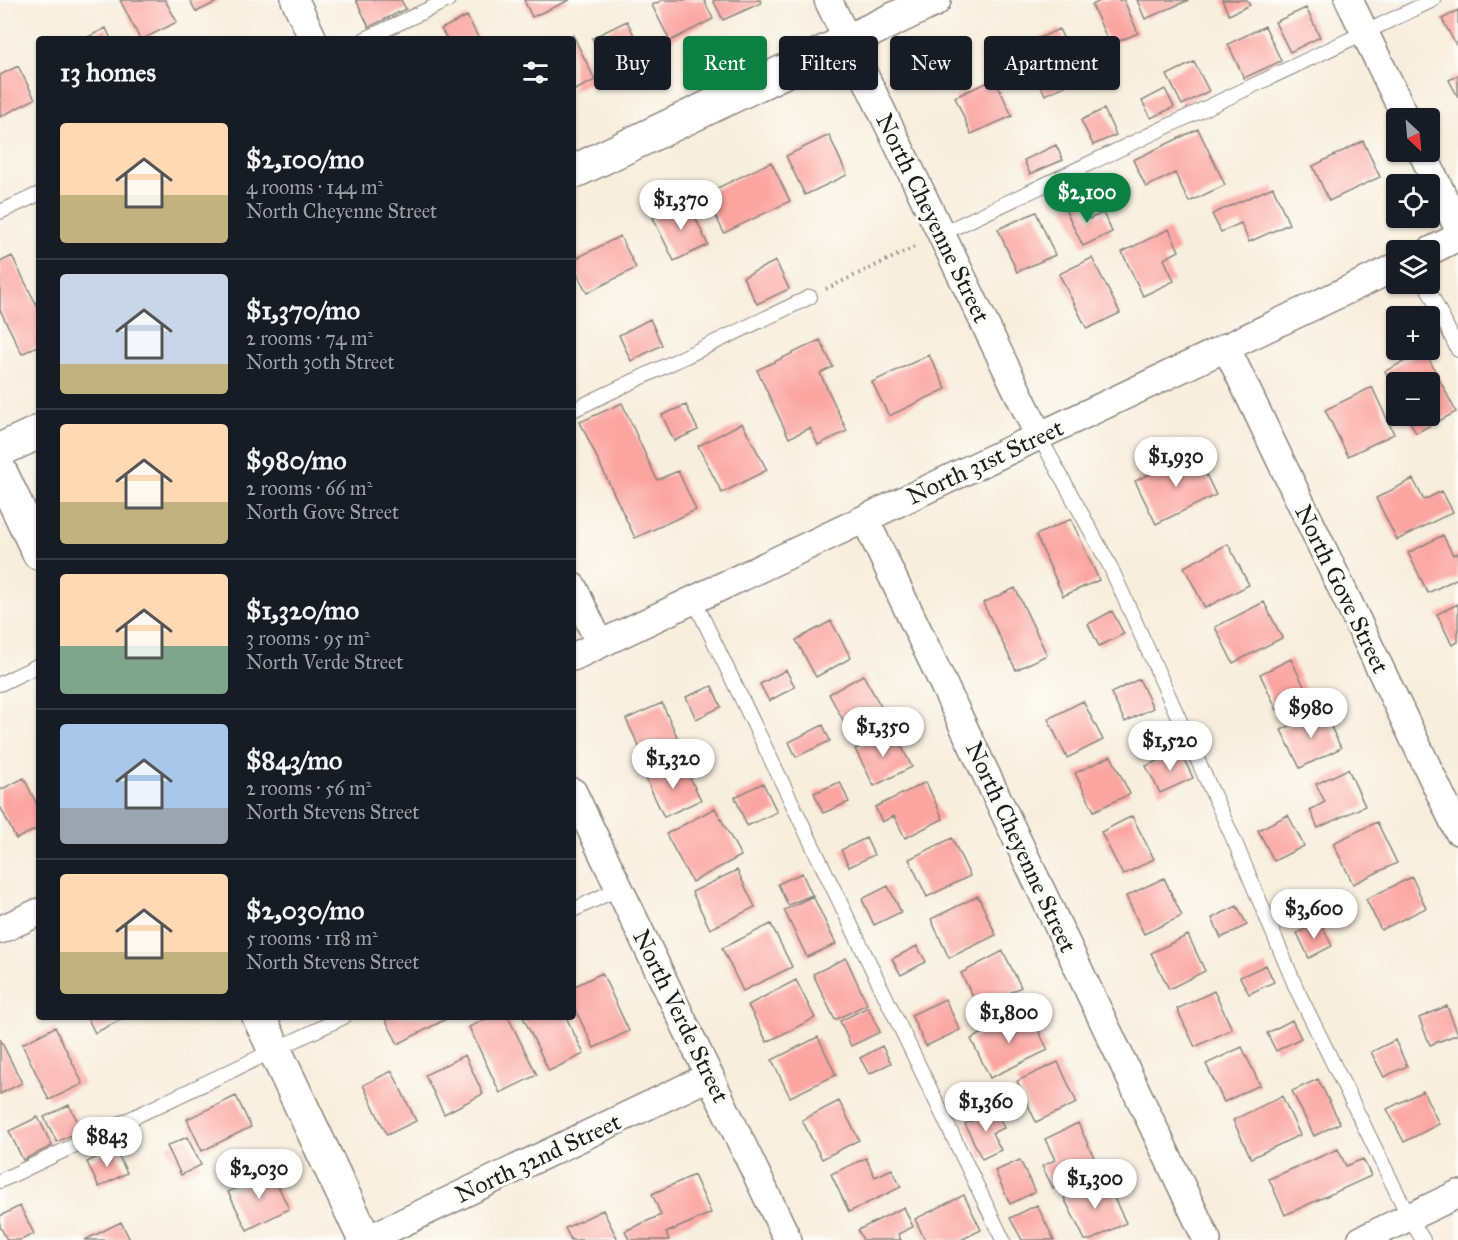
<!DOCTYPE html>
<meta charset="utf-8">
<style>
body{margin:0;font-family:"IM FELL Great Primer",serif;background:#20242c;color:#f1f3f6;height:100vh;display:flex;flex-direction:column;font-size:22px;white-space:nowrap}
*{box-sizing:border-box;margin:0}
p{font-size:20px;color:#9ea1a6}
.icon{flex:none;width:33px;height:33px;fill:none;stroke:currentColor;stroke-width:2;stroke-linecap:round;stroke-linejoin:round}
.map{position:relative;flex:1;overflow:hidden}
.drawer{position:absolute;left:36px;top:36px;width:540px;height:984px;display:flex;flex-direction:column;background:#171b24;border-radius:6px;box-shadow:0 2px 4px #0004}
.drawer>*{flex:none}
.banner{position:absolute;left:594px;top:36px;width:570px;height:54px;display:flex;gap:12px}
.needle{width:39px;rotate:154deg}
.controls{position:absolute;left:1386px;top:108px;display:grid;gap:12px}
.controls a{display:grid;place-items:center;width:54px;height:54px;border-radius:6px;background:#171b24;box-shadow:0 2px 4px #0004;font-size:30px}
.price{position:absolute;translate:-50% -51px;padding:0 14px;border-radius:21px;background:#fff;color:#222;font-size:20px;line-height:39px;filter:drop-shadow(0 2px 3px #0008)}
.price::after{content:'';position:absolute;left:50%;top:36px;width:18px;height:14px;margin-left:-9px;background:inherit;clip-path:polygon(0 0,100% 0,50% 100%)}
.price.selected{background:#0b8043;color:#fff}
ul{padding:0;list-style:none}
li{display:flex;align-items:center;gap:18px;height:150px;padding:0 24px}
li+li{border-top:2px solid #363941}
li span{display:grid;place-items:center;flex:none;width:168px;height:120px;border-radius:6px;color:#555}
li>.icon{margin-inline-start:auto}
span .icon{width:72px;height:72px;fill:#fffc;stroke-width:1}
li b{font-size:26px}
h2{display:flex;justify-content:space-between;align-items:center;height:72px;padding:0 24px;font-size:26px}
.chip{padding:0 21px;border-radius:6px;background:#171b24;box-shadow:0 2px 4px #0004;font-size:21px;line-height:54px}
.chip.selected{background:#0b8043;color:#fff}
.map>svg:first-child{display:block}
.building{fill:#fba5a1}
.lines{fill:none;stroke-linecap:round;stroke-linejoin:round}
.lane-casing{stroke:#8a857c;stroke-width:16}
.street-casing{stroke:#8a857c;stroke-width:30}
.secondary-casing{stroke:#8a857c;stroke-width:36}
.path{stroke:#8a857c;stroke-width:4;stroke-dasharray:1.5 4.5;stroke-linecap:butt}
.lane{stroke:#fff;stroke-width:14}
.street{stroke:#fff;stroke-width:27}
.secondary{stroke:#fff;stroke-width:33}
.labels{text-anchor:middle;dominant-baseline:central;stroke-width:6;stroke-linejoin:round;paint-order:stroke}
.street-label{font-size:24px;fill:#1c1c1c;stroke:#fdfcf7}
</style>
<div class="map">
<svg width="1458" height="1240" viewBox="0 0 1458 1240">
<rect width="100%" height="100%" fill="#fdfcf7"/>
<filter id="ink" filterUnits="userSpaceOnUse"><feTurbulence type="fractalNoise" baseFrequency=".0167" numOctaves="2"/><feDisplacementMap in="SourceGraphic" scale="12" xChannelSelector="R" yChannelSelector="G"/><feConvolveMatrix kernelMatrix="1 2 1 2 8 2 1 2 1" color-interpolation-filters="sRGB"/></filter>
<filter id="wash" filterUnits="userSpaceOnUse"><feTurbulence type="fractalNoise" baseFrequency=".008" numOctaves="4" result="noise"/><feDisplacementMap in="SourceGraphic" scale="24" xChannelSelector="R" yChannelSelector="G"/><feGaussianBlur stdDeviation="1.35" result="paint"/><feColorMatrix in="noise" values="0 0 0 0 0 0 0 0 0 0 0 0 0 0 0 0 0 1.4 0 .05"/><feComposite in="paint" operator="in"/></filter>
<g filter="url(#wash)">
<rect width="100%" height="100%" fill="#f7eedd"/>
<g id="blocks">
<path class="building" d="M120,0H165L177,22L143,39H140Z
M190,0H221L196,12Z
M356,0H401L406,9L369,27Z
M524,0H570L532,17Z
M663,0H704L713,19L670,41L652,5Z
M713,0H760L761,3L723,20Z
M1102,0H1124L1138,33L1110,45L1092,5Z
M1137,0H1189L1145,19Z
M1222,0H1247L1250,5L1229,15Z
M1306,8L1320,37L1290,52L1275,22Z
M1458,10V43L1456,45L1442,19Z
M467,16L479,39H447L441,29Z
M627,21L644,56L609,73L592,38Z
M1265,26L1281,61L1244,78L1228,44Z
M106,28L111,39H84Z
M1059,29L1082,78L1045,95L1022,46Z
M573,35L595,80L573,91V39H568Z
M1194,62L1209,91L1182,105L1167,75Z
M18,66L35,99L0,117V75Z
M1458,75V97L1449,80Z
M995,79L1012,116L971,134L955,97Z
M1165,89L1174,107L1151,118L1142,101Z
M1104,109L1116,135L1093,145L1081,120Z
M1198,129L1225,185L1189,202L1175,173L1146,187L1133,160Z
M829,135L847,175L805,195L786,156Z
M1363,141L1380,177L1329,201L1313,166Z
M1056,145L1063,160L1030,174L1024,160Z
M771,162L790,201L724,233L705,194Z
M1273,187L1289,224L1249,242L1241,223L1221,232L1212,214Z
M1080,200L1089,219L1103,213L1112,232L1083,246L1064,207Z
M688,202L708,245L674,261L653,218Z
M1036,212L1055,255L1017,272L998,229Z
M1169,229L1179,251L1164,259L1174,281L1143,296L1122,252Z
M620,236L636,268L587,293L573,265V260Z
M12,256L39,310V345L22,354L0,310V262Z
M1092,258L1120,313L1087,329L1059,274Z
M776,261L789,289L757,304L743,277Z
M650,319L662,345L631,361L619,335Z
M820,340L833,367L820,373L847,431L818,445L810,428L789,438L757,370Z
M1425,351L1456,412L1416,433L1407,416H1430V382H1396V394L1385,371Z
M929,355L946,389L889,416L872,382Z
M1372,387L1394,434L1348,456L1325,410Z
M622,403L657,480L678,471L696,510L635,538L580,422Z
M686,405L698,430L674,441L662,415Z
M742,423L767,470L722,493L698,446Z
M1195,452L1216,495L1156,524L1135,481Z
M1413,479L1424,500L1442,491L1453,512L1397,540L1376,498Z
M1071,519L1099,580L1063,596L1036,535Z
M1443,535L1453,555L1458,553V578L1428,593L1408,553Z
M1228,544L1249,585L1205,608L1184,567Z
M1015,588L1047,655L1016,670L983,603Z
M1264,602L1282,638L1233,663L1215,627Z
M1458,604V642L1452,645L1437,614Z
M1112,611L1124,634L1099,646L1088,624Z
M831,621L851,658L816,677L796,640Z
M1291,659L1308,695L1277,710L1260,674Z
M786,670L795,687L769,701L760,684Z
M863,675L883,710L848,729L829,694Z
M1139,679L1153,708L1125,722L1111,693Z
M712,686L721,707L696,719L686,697Z
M1083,701L1103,740L1067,758L1048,719Z
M662,703L679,741L644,757L626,719Z
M1323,710L1341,748L1300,768L1281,730Z
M823,725L830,741L796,757L789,742Z
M893,730L912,767L874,786L855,749Z
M1180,751L1193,778L1160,793L1146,766Z
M1111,756L1130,794L1094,811L1075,773Z
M682,762L701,800L664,817L646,779Z
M1348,769L1365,806L1318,828L1310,810L1325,802L1316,784Z
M24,778L39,809V828L16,839L0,806V790Z
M840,782L849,802L823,813L814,793Z
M926,782L943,819L905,838L894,816L882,822L875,807Z
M763,783L777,812L747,826L735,797Z
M715,808L741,856L692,882L666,834Z
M1288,815L1304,846L1274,861L1258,830Z
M1132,816L1154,859L1123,875L1101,832Z
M1377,822L1397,863L1353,884L1333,843Z
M866,838L874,855L849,867L841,850Z
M952,838L970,876L927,897L909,859Z
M737,870L755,907L710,929L692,892Z
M802,873L812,895L788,905L778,884Z
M1412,877L1426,908L1381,930L1366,899Z
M1164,878L1182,916L1144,934L1126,896Z
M888,886L901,912L874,925L862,899Z
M813,896L836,944L807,957L784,910Z
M978,896L996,935L949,958L931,919Z
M1237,906L1247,925L1221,938L1212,918Z
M1320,922L1332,946L1309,958L1297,933Z
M771,924L792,967L743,991L722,948Z
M1188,935L1205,971L1169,989L1151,953Z
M917,946L926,962L901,975L892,959Z
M1003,951L1021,987L979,1009L961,973Z
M846,958L867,1004L835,1020L813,974Z
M1266,965L1274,982L1249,994L1240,977Z
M602,973L629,1031L594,1048L573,1005V987Z
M796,980L815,1018L767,1042L748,1005Z
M1214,991L1232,1029L1195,1047L1177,1009Z
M945,999L960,1030L926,1046L911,1015Z
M1447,1006L1458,1034L1430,1045L1419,1018Z
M868,1007L880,1032L851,1046L840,1021Z
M1028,1010L1048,1050L990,1078L971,1039Z
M87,1017H126L95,1033Z
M390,1017H450L398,1044L385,1019Z
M490,1017H508L537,1075L500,1093L469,1027Z
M523,1017H566L584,1054L549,1071Z
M1292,1020L1301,1038L1276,1051L1267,1033Z
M55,1027L83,1084L49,1100L22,1044Z
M818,1037L836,1075L790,1097L772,1060Z
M0,1039L22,1083L0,1094Z
M1395,1040L1407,1066L1384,1077L1371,1052Z
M882,1046L891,1063L869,1074L860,1058Z
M1242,1047L1260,1085L1224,1102L1206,1064Z
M465,1055L483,1094L444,1114L425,1075Z
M1058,1062L1077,1103L1036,1122L1017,1081Z
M392,1071L416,1121L387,1135L363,1085Z
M1318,1079L1340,1123L1314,1136L1292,1091Z
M1423,1091L1439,1124L1404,1142L1387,1109Z
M236,1096L251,1127L202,1151L187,1119Z
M1282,1096L1300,1135L1251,1158L1233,1120Z
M839,1101L859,1140L822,1159L802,1120Z
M69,1105L82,1130L57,1142L44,1117Z
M996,1110L1004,1128L992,1133L1001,1150L982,1159L965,1124Z
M38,1117L52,1146L23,1160L9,1131Z
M1078,1123L1098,1166L1053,1188L1042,1166L1055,1160L1045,1139Z
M187,1137L201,1165L181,1175L167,1146Z
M115,1148L127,1173L99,1187L87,1162Z
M1338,1149L1346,1166L1363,1159L1371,1176L1285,1215L1269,1179Z
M866,1158L875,1177L892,1169L901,1187L849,1212L831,1174Z
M1020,1160L1035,1192L1010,1204L995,1171Z
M271,1171L289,1209L247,1230L228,1192Z
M694,1175L711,1213L666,1233L669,1240H629L625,1231L661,1215L652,1194Z
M1105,1179L1126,1223L1091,1240H1085L1064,1198Z
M964,1195L981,1230L961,1240H925L915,1219Z
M1037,1205L1054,1240H1022L1010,1218Z
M20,1206L34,1234L21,1240H7L0,1226V1216Z
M904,1207L913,1227L898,1234L901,1240H863L858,1230Z
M603,1210L618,1240H571L565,1228Z
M121,1222L130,1240H85Z"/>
</g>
</g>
<g filter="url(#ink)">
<use href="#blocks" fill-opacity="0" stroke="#8a857c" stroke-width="1.5"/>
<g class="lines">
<g class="lane-casing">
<path id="lane" d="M365,39L448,0
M0,212L39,194
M941,234L1433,0
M1426,284L1458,350
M573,410L810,297
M1039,436L1110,566L1237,847L1297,990L1409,1217L1423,1240
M694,600L1003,1240
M0,684L39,665
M573,910L620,888
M0,1181L344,1017"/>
</g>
<g class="street-casing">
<path id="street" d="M295,0L313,39
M828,0L1039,436
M1349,0L1406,118
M1422,152L1458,228
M1430,251L1458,237
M1226,347L1458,831
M865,519L1207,1240
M573,587L600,644
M573,657L1396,267
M573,792L788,1240
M0,930L39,912
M366,1240L710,1076
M1361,1240L1458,1194"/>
</g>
<g class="secondary-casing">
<path id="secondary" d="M573,172L934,0
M0,450L39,432
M0,471L39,553
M259,1017L365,1240"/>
</g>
<path class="path" d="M826,289L917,246"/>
<use href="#lane" class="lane"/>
<use href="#street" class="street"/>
<use href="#secondary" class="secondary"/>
</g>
</g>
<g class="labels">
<g class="street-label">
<text transform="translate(933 218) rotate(64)">North Cheyenne Street</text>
<text transform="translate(985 462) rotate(-25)">North 31st Street</text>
<text transform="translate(1342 589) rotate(64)">North Gove Street</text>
<text transform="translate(1021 847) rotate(65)">North Cheyenne Street</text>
<text transform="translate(681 1016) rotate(64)">North Verde Street</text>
<text transform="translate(538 1158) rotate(-25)">North 32nd Street</text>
</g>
</g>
</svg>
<div class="controls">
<a><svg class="needle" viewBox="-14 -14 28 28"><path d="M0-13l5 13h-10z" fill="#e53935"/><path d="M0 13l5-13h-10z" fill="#9ea1a6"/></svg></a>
<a><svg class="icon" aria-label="locate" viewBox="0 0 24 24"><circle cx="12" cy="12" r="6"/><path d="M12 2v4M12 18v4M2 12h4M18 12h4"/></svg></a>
<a><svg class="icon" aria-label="layers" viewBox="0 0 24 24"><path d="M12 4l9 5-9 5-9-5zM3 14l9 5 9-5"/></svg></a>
<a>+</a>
<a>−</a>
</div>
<b class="price selected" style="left:1087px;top:224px">$2,100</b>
<b class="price" style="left:681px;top:231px">$1,370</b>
<b class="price" style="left:1176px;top:488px">$1,930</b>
<b class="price" style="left:1311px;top:739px">$980</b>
<b class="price" style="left:883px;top:758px">$1,350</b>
<b class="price" style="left:1170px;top:772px">$1,520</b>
<b class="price" style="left:673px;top:790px">$1,320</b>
<b class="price" style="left:1314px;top:940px">$3,600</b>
<b class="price" style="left:1009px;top:1044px">$1,800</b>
<b class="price" style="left:986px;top:1133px">$1,360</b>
<b class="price" style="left:107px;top:1168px">$843</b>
<b class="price" style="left:259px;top:1200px">$2,030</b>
<b class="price" style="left:1095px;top:1210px">$1,300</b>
<div class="banner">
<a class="chip">Buy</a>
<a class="chip selected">Rent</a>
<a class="chip">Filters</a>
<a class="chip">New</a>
<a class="chip">Apartment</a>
</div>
<section class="drawer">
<h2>13 homes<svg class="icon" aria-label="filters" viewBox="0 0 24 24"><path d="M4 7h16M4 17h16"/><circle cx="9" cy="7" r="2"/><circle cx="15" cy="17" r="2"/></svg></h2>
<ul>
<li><span style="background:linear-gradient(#ffd9b3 60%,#c2b280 0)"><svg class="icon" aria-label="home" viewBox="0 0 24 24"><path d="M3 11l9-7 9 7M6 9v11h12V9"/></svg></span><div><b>$2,100/mo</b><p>4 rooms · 144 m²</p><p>North Cheyenne Street</p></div></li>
<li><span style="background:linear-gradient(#c9d6e8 75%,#c2b280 0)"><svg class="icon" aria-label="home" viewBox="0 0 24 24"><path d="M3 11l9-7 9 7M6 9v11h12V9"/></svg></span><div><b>$1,370/mo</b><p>2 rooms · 74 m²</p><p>North 30th Street</p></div></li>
<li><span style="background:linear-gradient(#ffd9b3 65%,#c2b280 0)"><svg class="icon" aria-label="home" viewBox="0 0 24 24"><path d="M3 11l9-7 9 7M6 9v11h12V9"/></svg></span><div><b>$980/mo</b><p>2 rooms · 66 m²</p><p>North Gove Street</p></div></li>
<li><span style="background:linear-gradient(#ffd9b3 60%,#7fa58c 0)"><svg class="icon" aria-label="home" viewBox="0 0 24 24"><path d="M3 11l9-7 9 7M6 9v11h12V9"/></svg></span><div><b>$1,320/mo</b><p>3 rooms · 95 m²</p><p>North Verde Street</p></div></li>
<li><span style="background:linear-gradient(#a9c7e8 70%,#9aa5b1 0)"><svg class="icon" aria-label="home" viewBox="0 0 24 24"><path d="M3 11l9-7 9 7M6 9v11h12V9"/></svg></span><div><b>$843/mo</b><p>2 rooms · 56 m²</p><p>North Stevens Street</p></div></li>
<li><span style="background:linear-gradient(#ffd9b3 65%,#c2b280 0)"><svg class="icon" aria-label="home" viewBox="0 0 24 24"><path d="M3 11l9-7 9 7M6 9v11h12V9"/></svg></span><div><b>$2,030/mo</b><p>5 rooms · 118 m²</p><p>North Stevens Street</p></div></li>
</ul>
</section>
</div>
